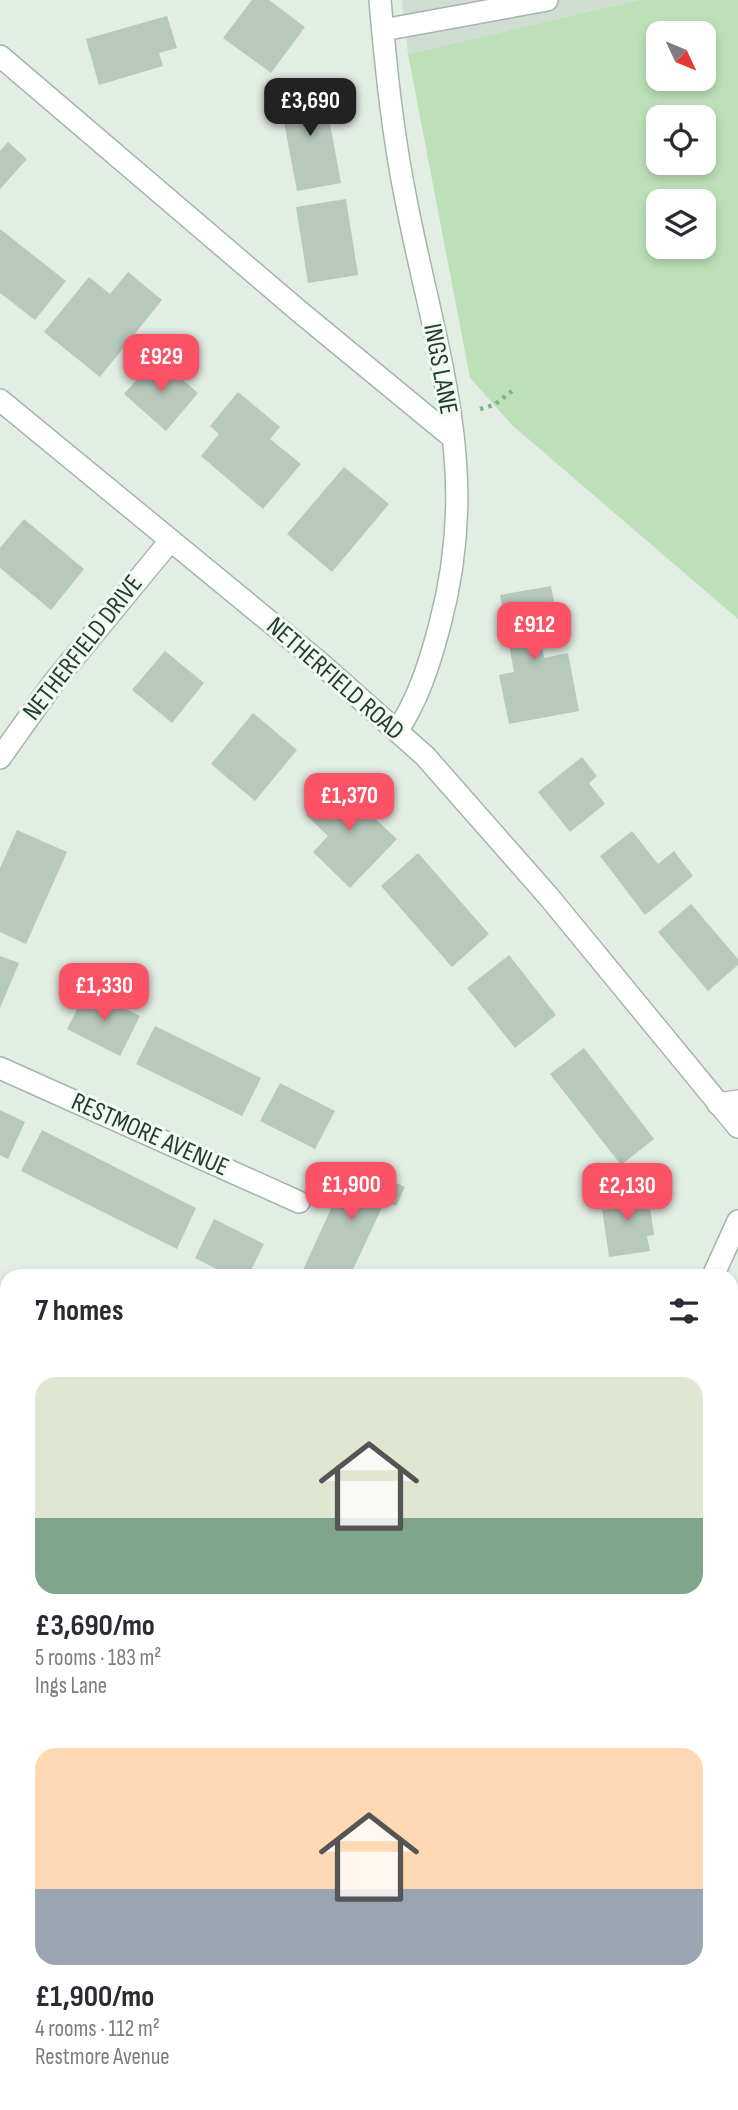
<!DOCTYPE html>
<meta charset="utf-8">
<style>
body{margin:0;font-family:"Sofia Sans Condensed",sans-serif;background:#f2f2f3;color:#2b2b33;height:100vh;display:flex;flex-direction:column;font-size:26px;white-space:nowrap}
*{box-sizing:border-box;margin:0}
p{font-size:23px;color:#7c7c81}
.icon{flex:none;width:38px;height:38px;fill:none;stroke:currentColor;stroke-width:2;stroke-linecap:round;stroke-linejoin:round}
.map{position:relative;flex:1;overflow:hidden}
.side{position:absolute;left:0px;top:1269px;width:738px;height:842px;display:flex;flex-direction:column;background:#fff;border-radius:21px 21px 0 0;box-shadow:0 4px 10px #0003}
.side>*{flex:none}
.needle{width:46px;rotate:134deg}
.tools{position:absolute;left:646px;top:21px;display:grid;gap:14px}
.tools a{display:grid;place-items:center;width:70px;height:70px;border-radius:14px;background:#fff;box-shadow:0 4px 10px #0003;font-size:35px}
.price{position:absolute;translate:-50% -60px;padding:0 16px;border-radius:14px;background:#fc5266;color:#fff;font-size:23px;line-height:46px;filter:drop-shadow(0 2px 4px #0008)}
.price::after{content:'';position:absolute;left:50%;top:42px;width:21px;height:16px;margin-left:-10px;background:inherit;clip-path:polygon(0 0,100% 0,50% 100%)}
.price.active{background:#222;color:#fff}
ul{padding:0;list-style:none}
li{display:grid;align-content:center;gap:14px;height:371px;padding:0 35px}
li span{display:grid;place-items:center;height:217px;border-radius:21px;color:#555}
li>.icon{margin-inline-start:auto}
span .icon{width:126px;height:126px;fill:#fffc;stroke-width:1}
li b{font-size:30px}
h2{display:flex;justify-content:space-between;align-items:center;height:84px;padding:0 35px;font-size:30px}
.map>svg:first-child{display:block}
.built{fill:#d0ddd2}
.green{fill:#bde0b9;fill-rule:evenodd}
.building{fill:#b7c8bc}
.lines{fill:none;stroke-linecap:round;stroke-linejoin:round}
.lane-casing{stroke:#a4b6a9;stroke-width:24}
.street-casing{stroke:#a4b6a9;stroke-width:24}
.path{stroke:#80b391;stroke-width:4.5;stroke-dasharray:3.5 5;stroke-linecap:butt}
.lane{stroke:#fff;stroke-width:21}
.street{stroke:#fff;stroke-width:21}
.labels{text-anchor:middle;dominant-baseline:central;stroke-width:6;stroke-linejoin:round;paint-order:stroke}
.street-label{font-size:26px;fill:#21402c;stroke:#f3f9f4}
</style>
<div class="map">
<svg width="738" height="2110" viewBox="0 0 738 2110">
<rect width="100%" height="100%" fill="#e2ede4"/>
<path class="built" d="M402,0H639L408,54Z
M738,1709V2028L732,2023V1716Z"/>
<path class="green" d="M639,0H738V619L512,425L470,378L408,54ZM658,33H704V79H658ZM658,117H704V163H658ZM658,201H704V247H658Z
M732,2023L738,2028V2110H432L434,2104H732Z"/>
<path class="building" d="M252,0H269L305,27L271,73L223,38Z
M167,16L177,48L159,53L163,66L99,85L86,39Z
M322,81L341,183L297,191L280,101L295,99L293,86Z
M8,142L27,159L0,189V151Z
M346,199L358,275L308,283L296,207Z
M0,229L66,281L35,320L0,293Z
M128,272L162,300L100,377L44,332L89,277L110,294Z
M157,357L198,393L166,431L124,394Z
M238,392L280,427L270,439L301,464L263,509L201,456L219,434L210,426Z
M344,467L389,504L332,572L287,534Z
M24,519L84,569L51,610L0,568V548Z
M551,586L556,612L536,616L544,658L568,653L579,711L509,724L499,675L514,672L500,595Z
M165,651L204,683L172,723L132,690Z
M253,713L297,750L255,801L211,764Z
M582,757L597,776L589,783L605,804L570,832L538,792Z
M341,777L373,807L368,812L397,839L350,888L313,852L328,836L306,815Z
M17,830L67,852L26,944L0,932V868Z
M632,831L658,864L674,851L693,876L645,915L600,856Z
M418,853L489,934L452,967L381,886Z
M691,904L738,959V965L708,991L658,932Z
M509,955L556,1015L515,1048L467,988Z
M0,956L19,963L0,1008Z
M87,990L140,1016L120,1056L67,1029Z
M155,1026L261,1078L242,1116L136,1064Z
M584,1048L654,1139L621,1165L550,1074Z
M280,1083L335,1111L315,1149L260,1121Z
M0,1110L25,1122L8,1159L0,1155Z
M42,1130L196,1208L177,1249L21,1171Z
M352,1163L405,1187L396,1206L385,1201L350,1276H310L302,1272Z
M641,1189L642,1201L649,1200L654,1235L647,1236L650,1251L609,1257L600,1195Z
M214,1219L264,1244L248,1276H230L195,1258Z
M0,1318L7,1319V1336L1,1367Z
M733,1455L738,1457V1544L732,1541Z
M732,1594L738,1599V1628L732,1636Z
M0,1805L7,1807V1827L1,1847Z
M732,1847L738,1851V1909L732,1918Z
M738,1930V2002L732,1997V1938Z
M0,1963L7,1966V1990L0,2007Z
M288,2104H343L338,2110H283Z"/>
<g class="lines">
<g class="lane-casing">
<path id="lane" d="M383,30L547,0
M0,56L300,312L453,438
M718,1104L738,1101"/>
</g>
<g class="street-casing">
<path id="street" d="M380,0C386,69 393,137 407,205C423,288 448,371 455,455C460,513 454,573 439,628C429,665 418,700 397,731
M0,400L320,663L425,756L549,897L738,1127
M0,758L54,682L170,541
M0,1068L299,1202
M713,1276L738,1221
M0,1445H7
M0,1698L7,1641
M0,2081L7,2083"/>
</g>
<path class="path" d="M480,409L494,405L512,391"/>
<use href="#lane" class="lane"/>
<use href="#street" class="street"/>
</g>
<g class="labels">
<g class="street-label">
<text transform="translate(440 369) rotate(79)">INGS LANE</text>
<text transform="translate(83 648) rotate(-52)">NETHERFIELD DRIVE</text>
<text transform="translate(335 679) rotate(41)">NETHERFIELD ROAD</text>
<text transform="translate(150 1135) rotate(24)">RESTMORE AVENUE</text>
</g>
</g>
</svg>
<div class="tools">
<a><svg class="needle" viewBox="-14 -14 28 28"><path d="M0-13l5 13h-10z" fill="#e53935"/><path d="M0 13l5-13h-10z" fill="#7c7c81"/></svg></a>
<a><svg class="icon" aria-label="locate" viewBox="0 0 24 24"><circle cx="12" cy="12" r="6"/><path d="M12 2v4M12 18v4M2 12h4M18 12h4"/></svg></a>
<a><svg class="icon" aria-label="layers" viewBox="0 0 24 24"><path d="M12 4l9 5-9 5-9-5zM3 14l9 5 9-5"/></svg></a>
</div>
<b class="price active" style="left:310px;top:138px">£3,690</b>
<b class="price" style="left:161px;top:394px">£929</b>
<b class="price" style="left:534px;top:662px">£912</b>
<b class="price" style="left:349px;top:833px">£1,370</b>
<b class="price" style="left:104px;top:1023px">£1,330</b>
<b class="price" style="left:351px;top:1222px">£1,900</b>
<b class="price" style="left:627px;top:1223px">£2,130</b>
<section class="side">
<h2>7 homes<svg class="icon" aria-label="filters" viewBox="0 0 24 24"><path d="M4 7h16M4 17h16"/><circle cx="9" cy="7" r="2"/><circle cx="15" cy="17" r="2"/></svg></h2>
<ul>
<li><span style="background:linear-gradient(#dfe7d0 65%,#7fa58c 0)"><svg class="icon" aria-label="home" viewBox="0 0 24 24"><path d="M3 11l9-7 9 7M6 9v11h12V9"/></svg></span><div><b>£3,690/mo</b><p>5 rooms · 183 m²</p><p>Ings Lane</p></div></li>
<li><span style="background:linear-gradient(#ffd9b3 65%,#9aa5b1 0)"><svg class="icon" aria-label="home" viewBox="0 0 24 24"><path d="M3 11l9-7 9 7M6 9v11h12V9"/></svg></span><div><b>£1,900/mo</b><p>4 rooms · 112 m²</p><p>Restmore Avenue</p></div></li>
</ul>
</section>
</div>
